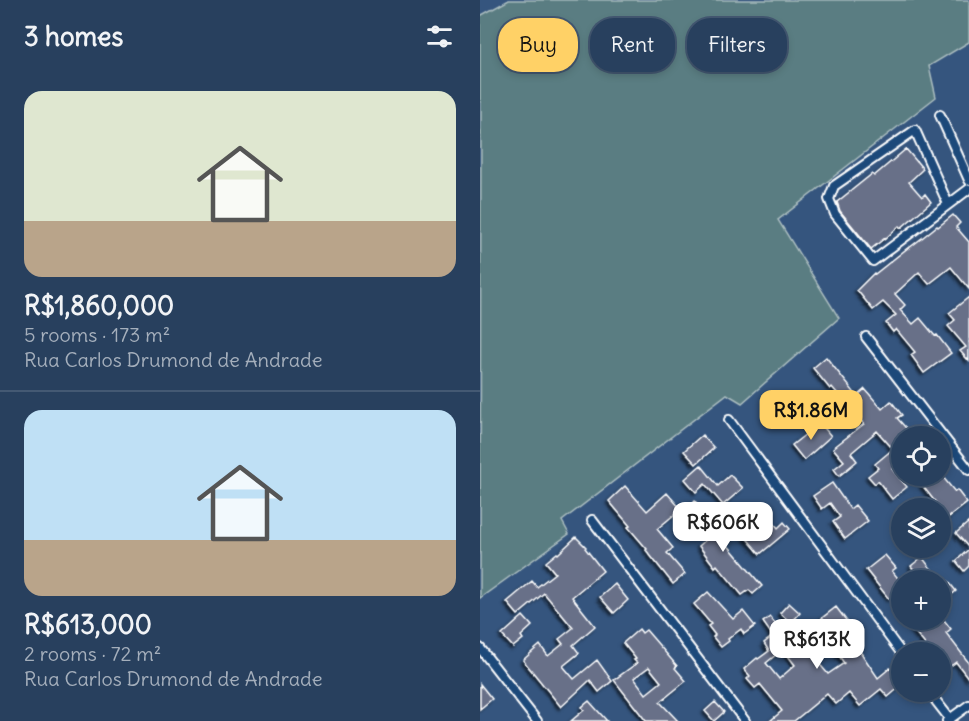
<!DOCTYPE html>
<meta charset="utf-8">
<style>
body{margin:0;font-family:Delius,sans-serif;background:#344b67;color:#f1f3f6;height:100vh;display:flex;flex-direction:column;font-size:22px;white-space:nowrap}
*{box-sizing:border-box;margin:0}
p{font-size:20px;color:#a5afbc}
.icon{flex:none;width:33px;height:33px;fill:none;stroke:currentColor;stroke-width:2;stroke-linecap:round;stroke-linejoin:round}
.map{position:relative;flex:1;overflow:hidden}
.drawer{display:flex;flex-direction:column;background:#28405e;width:480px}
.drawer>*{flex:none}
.hud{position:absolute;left:18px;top:18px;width:381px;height:54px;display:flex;gap:12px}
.controls{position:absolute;left:411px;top:426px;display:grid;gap:12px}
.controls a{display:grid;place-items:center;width:60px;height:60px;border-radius:50%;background:#28405e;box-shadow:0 3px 9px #0003,0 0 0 2px #445973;font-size:30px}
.price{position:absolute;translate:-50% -51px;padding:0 14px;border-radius:12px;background:#fff;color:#222;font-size:20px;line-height:39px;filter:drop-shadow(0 2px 3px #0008)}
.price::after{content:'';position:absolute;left:50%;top:36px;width:18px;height:14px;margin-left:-9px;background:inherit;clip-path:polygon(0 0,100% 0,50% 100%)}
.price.active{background:#ffd166;color:#111}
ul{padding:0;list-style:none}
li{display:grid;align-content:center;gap:12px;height:318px;padding:0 24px}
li+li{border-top:2px solid #445973}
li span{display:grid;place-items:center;height:186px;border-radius:18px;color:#555}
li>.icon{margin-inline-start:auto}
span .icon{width:108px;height:108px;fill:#fffc;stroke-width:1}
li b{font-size:26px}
h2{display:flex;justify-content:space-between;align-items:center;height:72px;padding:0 24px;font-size:26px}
.tag{padding:0 21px;border-radius:24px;background:#28405e;box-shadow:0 3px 9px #0003,0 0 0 2px #445973;font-size:21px;line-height:54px}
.tag.active{background:#ffd166;color:#111}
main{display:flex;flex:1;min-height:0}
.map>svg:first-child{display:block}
.green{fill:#5a7d82;stroke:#acbec0;stroke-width:1.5}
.building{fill:#676f88;stroke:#fff;stroke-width:1.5;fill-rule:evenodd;filter:url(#shadow)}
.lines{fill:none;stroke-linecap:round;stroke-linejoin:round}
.street-casing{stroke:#fff;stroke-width:12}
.street{stroke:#1f4a7a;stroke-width:8}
</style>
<main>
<section class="drawer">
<h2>3 homes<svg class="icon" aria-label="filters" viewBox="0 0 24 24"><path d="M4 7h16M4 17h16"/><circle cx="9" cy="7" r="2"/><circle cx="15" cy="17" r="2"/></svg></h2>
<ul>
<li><span style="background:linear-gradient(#dfe7d0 70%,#b9a48a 0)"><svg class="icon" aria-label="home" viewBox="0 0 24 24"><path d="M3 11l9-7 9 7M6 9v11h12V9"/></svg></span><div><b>R$1,860,000</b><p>5 rooms · 173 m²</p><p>Rua Carlos Drumond de Andrade</p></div></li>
<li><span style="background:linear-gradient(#bfe0f5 70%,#b9a48a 0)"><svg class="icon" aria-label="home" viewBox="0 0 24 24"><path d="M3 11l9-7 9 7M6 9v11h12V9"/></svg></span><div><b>R$613,000</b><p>2 rooms · 72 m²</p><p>Rua Carlos Drumond de Andrade</p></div></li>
</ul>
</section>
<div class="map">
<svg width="489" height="721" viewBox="0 0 489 721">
<defs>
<filter id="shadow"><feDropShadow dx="-2.5" dy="2.5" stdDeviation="1.5" flood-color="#0009"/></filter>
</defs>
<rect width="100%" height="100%" fill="#35557e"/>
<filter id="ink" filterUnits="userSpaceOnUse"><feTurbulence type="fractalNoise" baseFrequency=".0167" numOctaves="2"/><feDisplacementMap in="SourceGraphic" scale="12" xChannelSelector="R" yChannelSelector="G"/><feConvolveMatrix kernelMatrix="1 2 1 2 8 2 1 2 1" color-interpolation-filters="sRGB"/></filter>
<g filter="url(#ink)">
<path class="green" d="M29,0H489V42L449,66L456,97L298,220L359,318L262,403L247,394L82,521L89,534L0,598L1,103L0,100V16Z"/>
<path class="building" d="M426,149L443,169L429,182L442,197L445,194L451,202L421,228L419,226L405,239V238L391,249L360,211L357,202L392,174L394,176Z
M473,215L480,223L476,227L489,242V289L471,267L449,284L439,272L415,294L425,305L420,310L433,324L440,318L455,336L457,335L471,353L444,373L431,355L435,352L416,329L413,332L406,323L416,315L403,302L393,310L377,290L394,273L395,274L429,247V248L442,238L457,226L458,227Z
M489,297V361L480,351L486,347L468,326L475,320L469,313Z
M346,357L377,396L385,389L402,409L411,401L422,415L417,418L433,436H422V462L412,469L427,487L412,499L398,481L395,484L388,476L398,468L395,464L413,449L397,431L371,453L377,461L359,476L354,469L364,461L353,448L384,424L352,387L350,389L333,368Z
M340,423L351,436L324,460L312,445Z
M222,435L234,448L216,464L204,451Z
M221,465L238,486L250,475L263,488L243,505L225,484L216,492L205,479Z
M453,476H462L475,492L477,490L487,503L460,524V508L442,485Z
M352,483L370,509L375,505L388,521L365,539L353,522L360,517L350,503L342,509L333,496Z
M145,486L167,511L187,493L201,509L177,529L193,548L187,553L205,574L193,584L166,550L167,549L148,527L150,526L129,501Z
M215,501L227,515L231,512L236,519L230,524L282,586L273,594L269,590L262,595L237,565L235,567L219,546L229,537L206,510Z
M287,515L298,528L304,522L310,529L280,554L264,535Z
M489,522V548L476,533Z
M96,537L106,547L105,548L123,571L92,597L115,626L93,645L99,653L83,666L94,679L117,660L132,681L119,692L110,680L81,707L43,660L60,645L68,656L83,644L79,639L93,628L64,593L38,615L27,602L52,581L57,587L75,573L66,562L77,553L78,554Z
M489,549V566L484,571L476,561Z
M405,555L416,568L412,571L422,583V589L409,599L386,570Z
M442,557L452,570L441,579L431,566Z
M468,581L476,591L460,605V588Z
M135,584L148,600L134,613L120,597Z
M228,592L253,619L263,611L275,626L264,634L261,629L248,639L249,641L241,647L233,637L235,635L228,626L231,624L214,604Z
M309,603L320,613L311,623L300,613Z
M356,607L372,628L381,641L375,644L398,678L410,668L422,682V685L408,697L401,689L380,706L369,693L356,704L347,694L314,721H290L302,711L280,684L275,688L267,679L270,676L264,669L277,658L278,659L289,651L284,643L293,636L283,622L290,617L318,653L349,627L342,618ZM348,639L364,663L348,674L331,654ZM303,649L315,665L299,679L286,663Z
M43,616L52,626L41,636L43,639L33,647L22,635Z
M443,620H464L471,629L466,633L489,663V679L476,662L460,674V652H451L432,628Z
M159,629L162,633L166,630L197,666L195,668L206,681L180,702L198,721H166L134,680L157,663L154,660L156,659L143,643ZM169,667L181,682L166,694L154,678Z
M0,684L12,699L0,709Z
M109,701L127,721H91L104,710L102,707Z
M235,702L244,712L234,721L225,711Z"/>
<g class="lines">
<g class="street-casing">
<path id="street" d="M460,115L489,180
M468,204L435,130L354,186L349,199L355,214L393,261L489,189
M386,337L489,470
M249,420L422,654
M112,520L265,721
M0,648L57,721
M449,692L470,719
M467,721L489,705"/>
</g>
<use href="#street" class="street"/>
</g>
</g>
</svg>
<div class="controls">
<a><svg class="icon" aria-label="locate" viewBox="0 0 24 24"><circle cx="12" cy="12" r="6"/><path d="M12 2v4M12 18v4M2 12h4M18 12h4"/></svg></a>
<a><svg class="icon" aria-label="layers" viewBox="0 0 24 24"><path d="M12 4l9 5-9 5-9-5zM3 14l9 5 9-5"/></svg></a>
<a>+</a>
<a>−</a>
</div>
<b class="price active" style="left:331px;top:441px">R$1.86M</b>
<b class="price" style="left:243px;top:553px">R$606K</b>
<b class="price" style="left:337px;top:670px">R$613K</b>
<div class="hud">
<a class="tag active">Buy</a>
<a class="tag">Rent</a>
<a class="tag">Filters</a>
</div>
</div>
</main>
